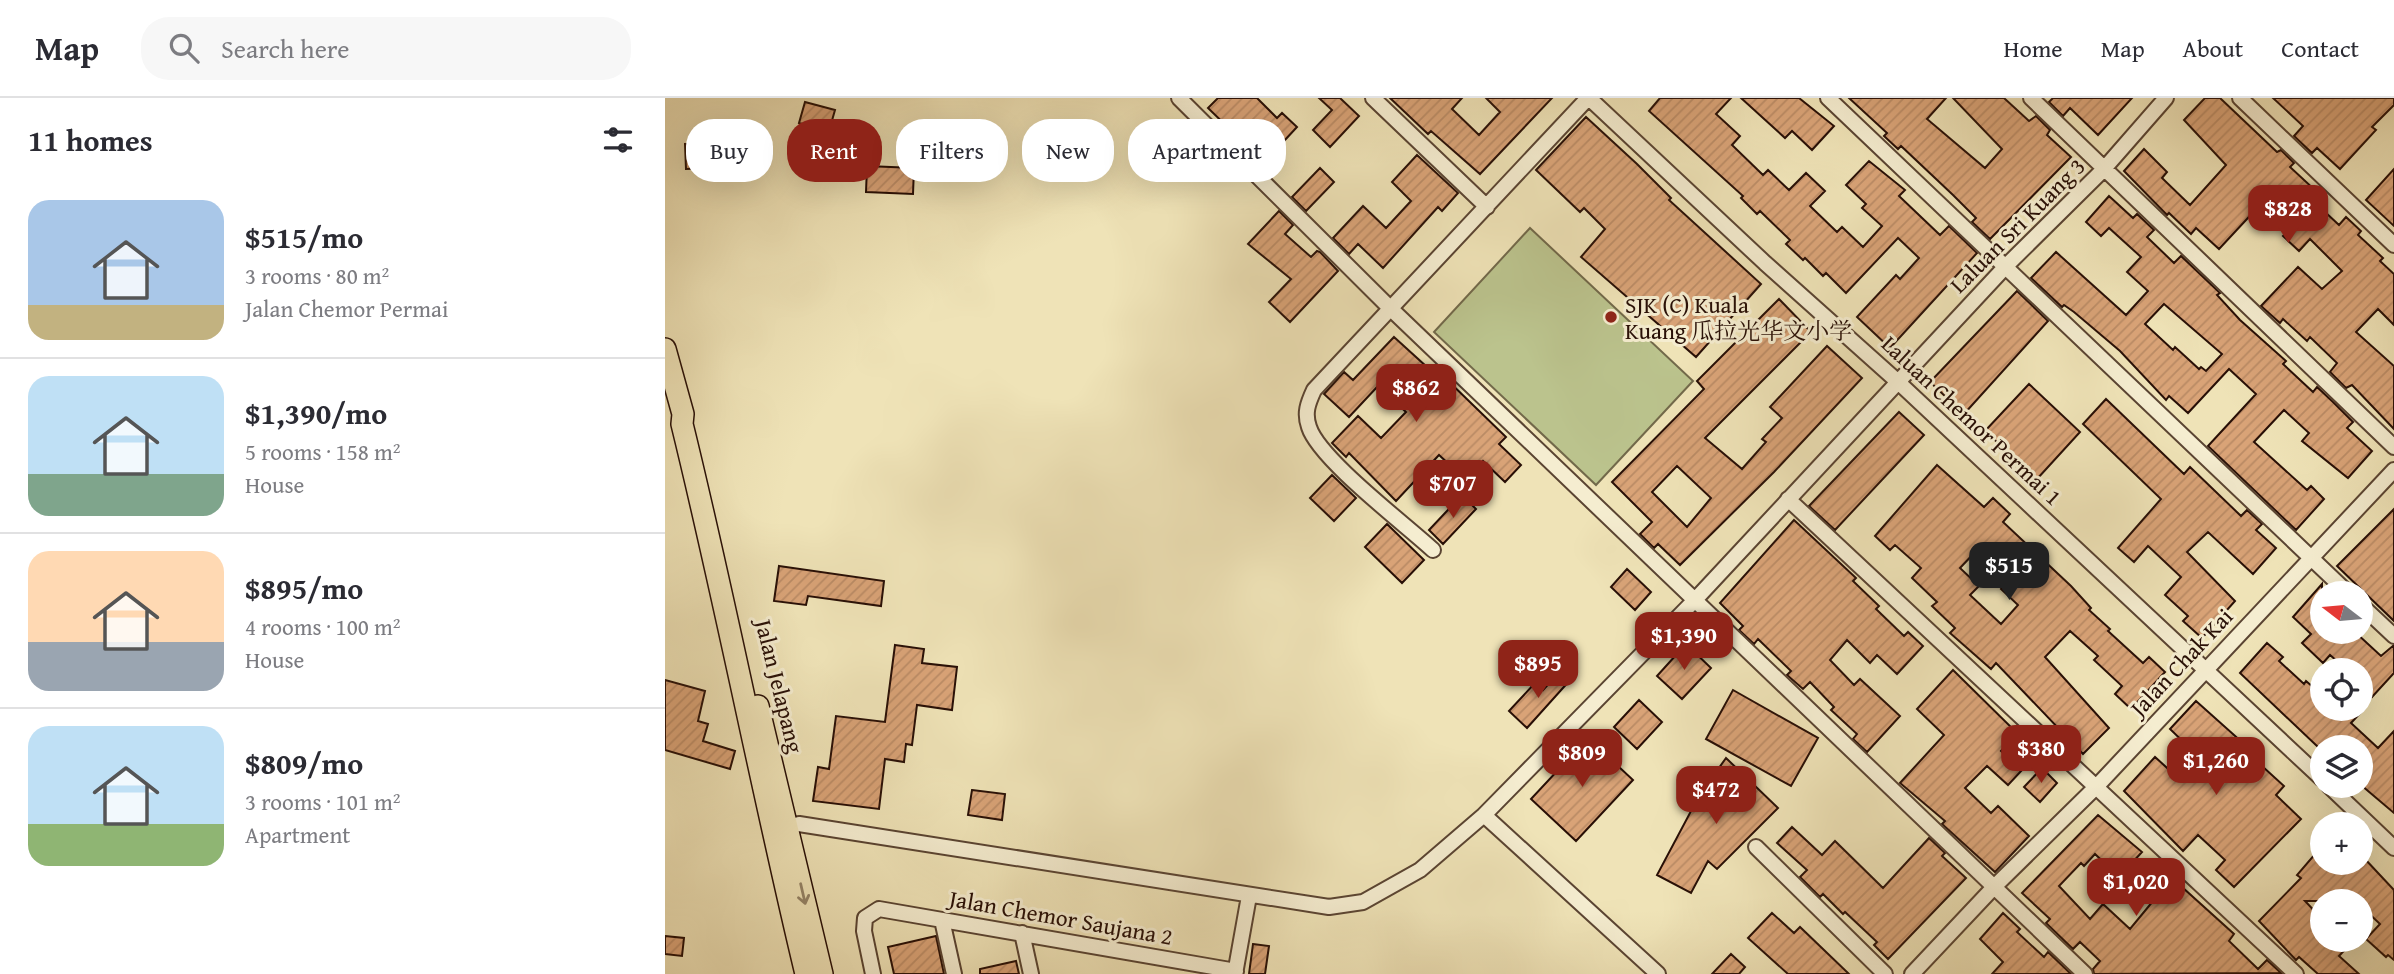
<!DOCTYPE html>
<meta charset="utf-8">
<style>
body{margin:0;font-family:"Gentium Book Plus","Noto Serif SC",serif;background:#f7f7f7;color:#2b2b33;height:100vh;display:flex;flex-direction:column;font-size:26px;white-space:nowrap}
*{box-sizing:border-box;margin:0}
p{font-size:23px;color:#7c7c81}
.icon{flex:none;width:38px;height:38px;fill:none;stroke:currentColor;stroke-width:2;stroke-linecap:round;stroke-linejoin:round}
.map{position:relative;flex:1;overflow:hidden}
.sheet{display:flex;flex-direction:column;background:#fff;width:665px}
.sheet>*{flex:none}
.guide{position:absolute;left:21px;top:21px;width:665px;height:63px;display:flex;gap:14px}
.needle{width:46px;rotate:286deg}
.controls{position:absolute;left:1645px;top:483px;display:grid;gap:14px}
.controls a{display:grid;place-items:center;width:63px;height:63px;border-radius:50%;background:#fff;box-shadow:0 7px 28px #0002;font-size:35px}
.price{position:absolute;translate:-50% -60px;padding:0 16px;border-radius:14px;background:#8f2418;color:#fff;font-size:23px;line-height:46px;filter:drop-shadow(0 2px 4px #0008)}
.price::after{content:'';position:absolute;left:50%;top:42px;width:21px;height:16px;margin-left:-10px;background:inherit;clip-path:polygon(0 0,100% 0,50% 100%)}
.price.on{background:#222;color:#fff}
ul{padding:0;list-style:none}
li{display:flex;align-items:center;gap:21px;height:175px;padding:0 28px}
li+li{border-top:2px solid #e1e1e2}
li span{display:grid;place-items:center;flex:none;width:196px;height:140px;border-radius:21px;color:#555}
li>.icon{margin-inline-start:auto}
span .icon{width:84px;height:84px;fill:#fffc;stroke-width:1}
li b{font-size:30px}
h2{display:flex;justify-content:space-between;align-items:center;height:84px;padding:0 28px;font-size:30px}
.chip{padding:0 24px;border-radius:28px;background:#fff;box-shadow:0 7px 28px #0002;font-size:24px;line-height:63px}
.chip.on{background:#8f2418;color:#fff}
header{display:flex;align-items:center;gap:42px;box-sizing:border-box;height:98px;padding:0 35px;background:#fff;border-bottom:2px solid #e1e1e2}
header strong{font-size:33px}
nav{display:flex;gap:38px;margin-inline-start:auto;font-size:24px}
.search{width:490px;height:63px;background:#f7f7f7;display:flex;align-items:center;gap:18px;box-sizing:border-box;padding:0 24px;border-radius:28px;color:#7c7c81;font-size:26px}
main{display:flex;flex:1;min-height:0}
.map>svg:first-child{display:block}
.garden{fill:#bbc38d;stroke:#72694a;stroke-width:2}
.building{fill:url(#building-hatch);stroke:#280f06;stroke-width:2;fill-rule:evenodd}
.lines{fill:none;stroke-linecap:round;stroke-linejoin:round}
.minor-casing{stroke:#5a4432;stroke-width:18}
.primary-casing{stroke:#280f06;stroke-width:24}
.minor{stroke:#f5edd0;stroke-width:14}
.primary{stroke:#efe3b7;stroke-width:21}
.oneway{stroke:#958467}
.poi-dot{fill:#8f2418;stroke:#f5edd0;stroke-width:2.5}
.labels{text-anchor:middle;dominant-baseline:central;stroke-width:6;stroke-linejoin:round;paint-order:stroke}
.street-label{font-size:23px;fill:#280f06;stroke:#f5edd0}
.poi-label{font-size:23px;fill:#280f06;stroke:#f5edd0;text-anchor:start}
</style>
<header>
<strong>Map</strong>
<div class="search"><svg class="icon" aria-label="search" viewBox="0 0 24 24"><circle cx="10" cy="10" r="6"/><path d="M15 15l6 6"/></svg>Search here</div>
<nav><a>Home</a><a>Map</a><a>About</a><a>Contact</a></nav>
</header>
<main>
<section class="sheet">
<h2>11 homes<svg class="icon" aria-label="filters" viewBox="0 0 24 24"><path d="M4 7h16M4 17h16"/><circle cx="9" cy="7" r="2"/><circle cx="15" cy="17" r="2"/></svg></h2>
<ul>
<li><span style="background:linear-gradient(#a9c7e8 75%,#c2b280 0)"><svg class="icon" aria-label="home" viewBox="0 0 24 24"><path d="M3 11l9-7 9 7M6 9v11h12V9"/></svg></span><div><b>$515/mo</b><p>3 rooms · 80 m²</p><p>Jalan Chemor Permai</p></div></li>
<li><span style="background:linear-gradient(#bfe0f5 70%,#7fa58c 0)"><svg class="icon" aria-label="home" viewBox="0 0 24 24"><path d="M3 11l9-7 9 7M6 9v11h12V9"/></svg></span><div><b>$1,390/mo</b><p>5 rooms · 158 m²</p><p>House</p></div></li>
<li><span style="background:linear-gradient(#ffd9b3 65%,#9aa5b1 0)"><svg class="icon" aria-label="home" viewBox="0 0 24 24"><path d="M3 11l9-7 9 7M6 9v11h12V9"/></svg></span><div><b>$895/mo</b><p>4 rooms · 100 m²</p><p>House</p></div></li>
<li><span style="background:linear-gradient(#bfe0f5 70%,#8fb573 0)"><svg class="icon" aria-label="home" viewBox="0 0 24 24"><path d="M3 11l9-7 9 7M6 9v11h12V9"/></svg></span><div><b>$809/mo</b><p>3 rooms · 101 m²</p><p>Apartment</p></div></li>
</ul>
</section>
<div class="map">
<svg width="1729" height="876" viewBox="0 0 1729 876">
<defs>
<pattern id="building-hatch" width="6" height="6" patternUnits="userSpaceOnUse" patternTransform="scale(1.75)"><rect width="6" height="6" fill="#d9a377"/><path d="M-1 1l2-2M0 6l6-6M5 7l2-2" fill="none" stroke="#ba8b65"/></pattern>
</defs>
<rect width="100%" height="100%" fill="#efe3b7"/>
<filter id="stains"><feTurbulence type="fractalNoise" baseFrequency=".00286" numOctaves="4"/><feColorMatrix values="0 0 0 0 .2 0 0 0 0 .09 0 0 0 0 .02 0 0 0 .5 -.17"/></filter>
<radialGradient id="worn" r=".72"><stop offset=".6" stop-color="#630" stop-opacity="0"/><stop offset="1" stop-color="#630" stop-opacity=".3"/></radialGradient>
<path class="garden" d="M865,130L1028,283L931,387L769,234Z"/>
<path class="building" d="M553,0H592L612,20L617,15L632,29L607,56L586,35L578,44L543,10Z
M654,0H675L694,18L665,49L648,32L667,12Z
M725,0H797L787,11L814,37L835,14L821,0H887L815,76L766,33L763,36Z
M995,0H1066L1051,16L1075,38L1067,47L1098,77L1103,72L1124,92L1141,75L1160,93L1145,108L1172,134L1177,129L1198,149L1217,128L1197,110L1201,106L1181,87L1204,63L1240,92L1234,98L1275,137L1284,128L1312,155L1225,250L1192,219L1231,177L1235,181L1254,160L1233,140L1181,195L1161,175L1158,178L1140,160L1138,162L1121,146L1125,142L1095,113L1092,116L1076,100L1078,98L984,13Z
M1076,0H1134L1169,28L1147,52L1127,33L1120,40Z
M1184,0H1281L1262,21L1320,70L1337,51L1288,0H1339L1364,23L1371,18L1385,32L1382,37L1406,59L1325,141L1307,124L1311,120L1288,97L1236,48L1233,51L1219,38L1222,35Z
M1388,0H1467L1433,37L1405,10L1398,18L1384,4Z
M1540,0H1555L1612,54L1616,52L1629,65L1625,69L1651,93L1645,100L1674,127L1681,119L1696,133L1693,137L1718,160L1715,163L1729,176V227L1713,211L1691,234L1729,268V331L1687,287L1681,290L1665,274L1672,265L1645,239L1642,243L1618,221L1615,225L1596,208L1633,169L1657,191L1677,173L1645,141L1634,153L1618,138L1623,133L1595,107L1554,151L1531,130L1526,136L1504,115L1502,117L1459,73L1479,51L1502,74L1497,80L1525,107L1561,67L1519,22Z
M1608,0H1729V7L1707,29L1711,32L1675,71L1652,50L1647,55L1629,38L1638,28Z
M140,4L170,12L164,33L134,25Z
M921,19L972,66L1006,100L1004,102L1096,186L1031,259L916,159L940,131L919,110L915,114L871,72Z
M57,44L58,70L21,71L20,46Z
M752,57L793,95L777,113L773,109L718,170L693,146L684,156L668,140L698,108L721,130L746,103L727,84Z
M202,68L249,70L248,96L201,94Z
M655,70L669,84L641,113L627,99Z
M1729,71V128L1701,102Z
M1444,98L1468,120L1472,116L1489,132L1482,139L1509,165L1516,158L1555,195L1552,197L1575,222L1621,263L1618,266L1648,294L1652,289L1668,304L1688,324L1682,330L1707,353L1683,380L1637,343L1644,335L1619,312L1589,344L1642,392L1646,388L1659,401L1631,432L1543,348L1591,296L1564,271L1523,315L1504,298L1501,302L1455,253L1409,214L1399,207L1397,209L1366,180L1391,154L1461,217L1483,193L1462,174L1476,159L1444,130L1436,138L1421,124ZM1499,206L1557,256L1541,273L1536,269L1534,271L1510,249L1508,252L1480,226Z
M614,113L628,127L620,136L646,159L652,153L655,154L673,173L625,224L604,204L626,181L583,146Z
M1352,193L1383,223L1299,316L1265,284Z
M1114,201L1146,234L1040,340L1077,371L1101,344L1097,341L1117,320L1105,309L1162,248L1197,280L1109,374L1015,467L993,446L989,450L975,436L987,424L947,384L1039,291L1032,283ZM1012,368L1046,400L1022,429L987,394Z
M729,239L773,279L776,276L841,339L834,346L856,367L840,384L818,363L801,382L774,357L731,403L684,355L681,359L667,345L693,318L716,340L741,314L713,288L684,319L659,296L679,274L688,282Z
M1364,286L1415,334L1372,381L1320,333Z
M1441,301L1519,376L1525,369L1576,418L1582,412L1597,426L1591,432L1611,450L1588,476L1543,434L1522,454L1570,503L1537,540L1518,523L1523,518L1500,497L1516,479L1483,448L1469,464L1453,450L1496,401L1418,326Z
M1234,314L1259,337L1170,432L1144,408Z
M1272,367L1319,409L1328,400L1345,416L1338,424L1406,488L1426,510L1424,512L1445,531L1443,533L1478,565L1484,559L1500,574L1466,611L1450,596L1457,588L1429,562L1433,558L1405,533L1380,559L1444,630L1418,656L1331,565L1326,571L1285,535L1290,530L1267,508L1272,504L1247,480L1256,470L1230,447L1225,452L1210,438ZM1313,451L1345,481L1336,491L1353,507L1336,526L1305,497L1314,488L1295,470Z
M667,377L691,400L669,423L645,400Z
M797,397L811,411L778,446L764,432Z
M1729,411V523L1672,468Z
M1129,422L1191,480L1188,483L1214,508L1211,511L1239,538L1243,534L1258,548L1232,576L1212,557L1205,565L1182,542L1165,562L1189,587L1195,581L1235,618L1202,654L1188,641L1192,636L1166,612L1169,609L1145,584L1138,591L1122,577L1126,573L1093,541L1089,546L1074,532L1078,528L1055,505Z
M722,426L759,462L737,485L700,449Z
M114,468L219,483L216,508L143,498L141,507L109,503Z
M962,471L986,494L970,512L946,489Z
M1657,486V534H1690L1716,558L1729,547V575L1707,599L1696,588V572H1682L1665,557L1658,565L1637,545L1646,536L1628,519Z
M1602,545L1618,559L1614,563L1639,586L1641,583L1657,597V611H1699L1686,625L1713,650L1729,633V715L1696,687V649H1653L1575,575Z
M1021,546L1046,570L1017,601L992,578Z
M230,547L259,551L257,565L292,569L287,612L252,607L247,647L241,646L239,664L220,661L214,711L148,703L153,669L164,671L171,618L220,624Z
M896,572L906,581L862,630L844,613L870,585L878,592Z
M1288,572L1352,635L1336,653L1357,672L1343,687L1322,668L1300,690L1326,715L1333,708L1364,738L1330,774L1277,726L1280,723L1235,685L1279,637L1252,611Z
M0,582L40,593L33,623L43,626L38,643L70,653L65,671L0,652Z
M1068,592L1153,640L1126,688L1041,641Z
M974,602L997,624L972,651L949,629Z
M1531,603L1578,645L1575,648L1619,688L1611,697L1636,721L1569,789L1551,772L1560,762L1533,737L1518,753L1459,693L1490,659L1511,678L1531,656L1505,631Z
M923,640L968,682L911,743L866,701Z
M1061,660L1113,710L1052,771L1043,763L1026,795L992,777L1034,698Z
M1377,670L1392,685L1375,704L1359,689Z
M307,692L340,696L337,722L303,717Z
M1433,717L1477,754L1454,779L1430,756L1419,768L1416,765L1394,788L1425,821L1438,806L1465,831L1507,780L1569,836L1564,843L1593,871L1602,862L1616,875L1429,876L1428,871L1435,863L1415,844L1408,851L1381,825L1385,821L1357,795Z
M1127,729L1157,757L1170,743L1218,790L1264,740L1280,755L1277,758L1301,780L1223,861L1209,847L1212,844L1180,814L1178,816L1158,796L1155,799L1135,779L1142,772L1112,745Z
M1657,748V765H1696L1699,760L1729,792V862L1723,857L1721,859L1701,841L1715,826L1696,808V803H1640L1657,821V842H1689L1674,858L1694,876H1653L1634,859L1631,862L1594,823L1636,780L1632,777Z
M1107,815L1129,835L1135,829L1184,876H1123L1083,840Z
M1338,815L1355,831L1352,834L1379,859L1383,854L1406,876H1327L1338,864L1315,841Z
M0,838L19,840L17,858L0,856Z
M271,838L279,876H229L223,849Z
M588,846L604,848L600,876H584Z
M1066,856L1080,869L1074,876H1047Z
M351,863L354,876H315V871Z"/>
<g class="lines">
<g class="minor-casing">
<path id="minor" d="M514,0L725,210L1420,876
M708,0L822,109
M924,0L1100,165L1232,283L1657,681
M1163,0L1683,495
M1366,0L1729,349
M1575,0L1729,147
M1123,401L1631,876
M768,452C740,426 654,361 644,329C639,315 643,305 649,292L923,0
M1696,507L1729,538
M1664,688L1729,750
M819,717L993,876
M115,731L134,726L664,809L698,804L755,772L819,717L1029,503L1342,167L1438,72L1501,0
M1091,749L1220,876
M277,822L289,876
M357,835L366,876
M208,876L199,833L200,820L214,811L571,873
M570,876L584,798
M1247,876L1329,789L1432,688L1729,372"/>
</g>
<g class="primary-casing">
<path id="primary" d="M0,251L18,316L17,326C62,509 97,693 141,876
M93,608L157,876"/>
</g>
<use href="#minor" class="minor"/>
<use href="#primary" class="primary"/>
</g>
<defs><path id="oneway-shaft" d="M-6 0H5M1.5-3L5.5 0L1.5 3" fill="none" stroke-width="1.6" stroke-linecap="round" stroke-linejoin="round" transform="scale(1.75)"/></defs>
<use class="oneway" href="#oneway-shaft" transform="translate(138 796) rotate(77)"/>
<circle class="poi-dot" cx="946" cy="219" r="7"/>
<g class="labels">
<g class="street-label">
<text transform="translate(1352 127) rotate(-45)">Laluan Sri Kuang 3</text>
<text transform="translate(1307 322) rotate(43)">Laluan Chemor Permai 1</text>
<text transform="translate(1516 564) rotate(-47)">Jalan Chak Kai</text>
<text transform="translate(115 588) rotate(76)">Jalan Jelapang</text>
<text transform="translate(396 819) rotate(10)">Jalan Chemor Saujana 2</text>
</g>
<g class="poi-label">
<text x="960" y="206">SJK (C) Kuala<tspan x="960" dy="26">Kuang 瓜拉光华文小学</tspan></text>
</g>
</g>
<rect width="100%" height="100%" filter="url(#stains)"/>
<rect width="100%" height="100%" fill="url(#worn)"/>
</svg>
<div class="controls">
<a><svg class="needle" viewBox="-14 -14 28 28"><path d="M0-13l5 13h-10z" fill="#e53935"/><path d="M0 13l5-13h-10z" fill="#7c7c81"/></svg></a>
<a><svg class="icon" aria-label="locate" viewBox="0 0 24 24"><circle cx="12" cy="12" r="6"/><path d="M12 2v4M12 18v4M2 12h4M18 12h4"/></svg></a>
<a><svg class="icon" aria-label="layers" viewBox="0 0 24 24"><path d="M12 4l9 5-9 5-9-5zM3 14l9 5 9-5"/></svg></a>
<a>+</a>
<a>−</a>
</div>
<b class="price" style="left:1623px;top:147px">$828</b>
<b class="price" style="left:751px;top:326px">$862</b>
<b class="price" style="left:788px;top:422px">$707</b>
<b class="price on" style="left:1344px;top:504px">$515</b>
<b class="price" style="left:1019px;top:574px">$1,390</b>
<b class="price" style="left:873px;top:602px">$895</b>
<b class="price" style="left:1376px;top:687px">$380</b>
<b class="price" style="left:917px;top:691px">$809</b>
<b class="price" style="left:1551px;top:699px">$1,260</b>
<b class="price" style="left:1051px;top:728px">$472</b>
<b class="price" style="left:1471px;top:820px">$1,020</b>
<div class="guide">
<a class="chip">Buy</a>
<a class="chip on">Rent</a>
<a class="chip">Filters</a>
<a class="chip">New</a>
<a class="chip">Apartment</a>
</div>
</div>
</main>
